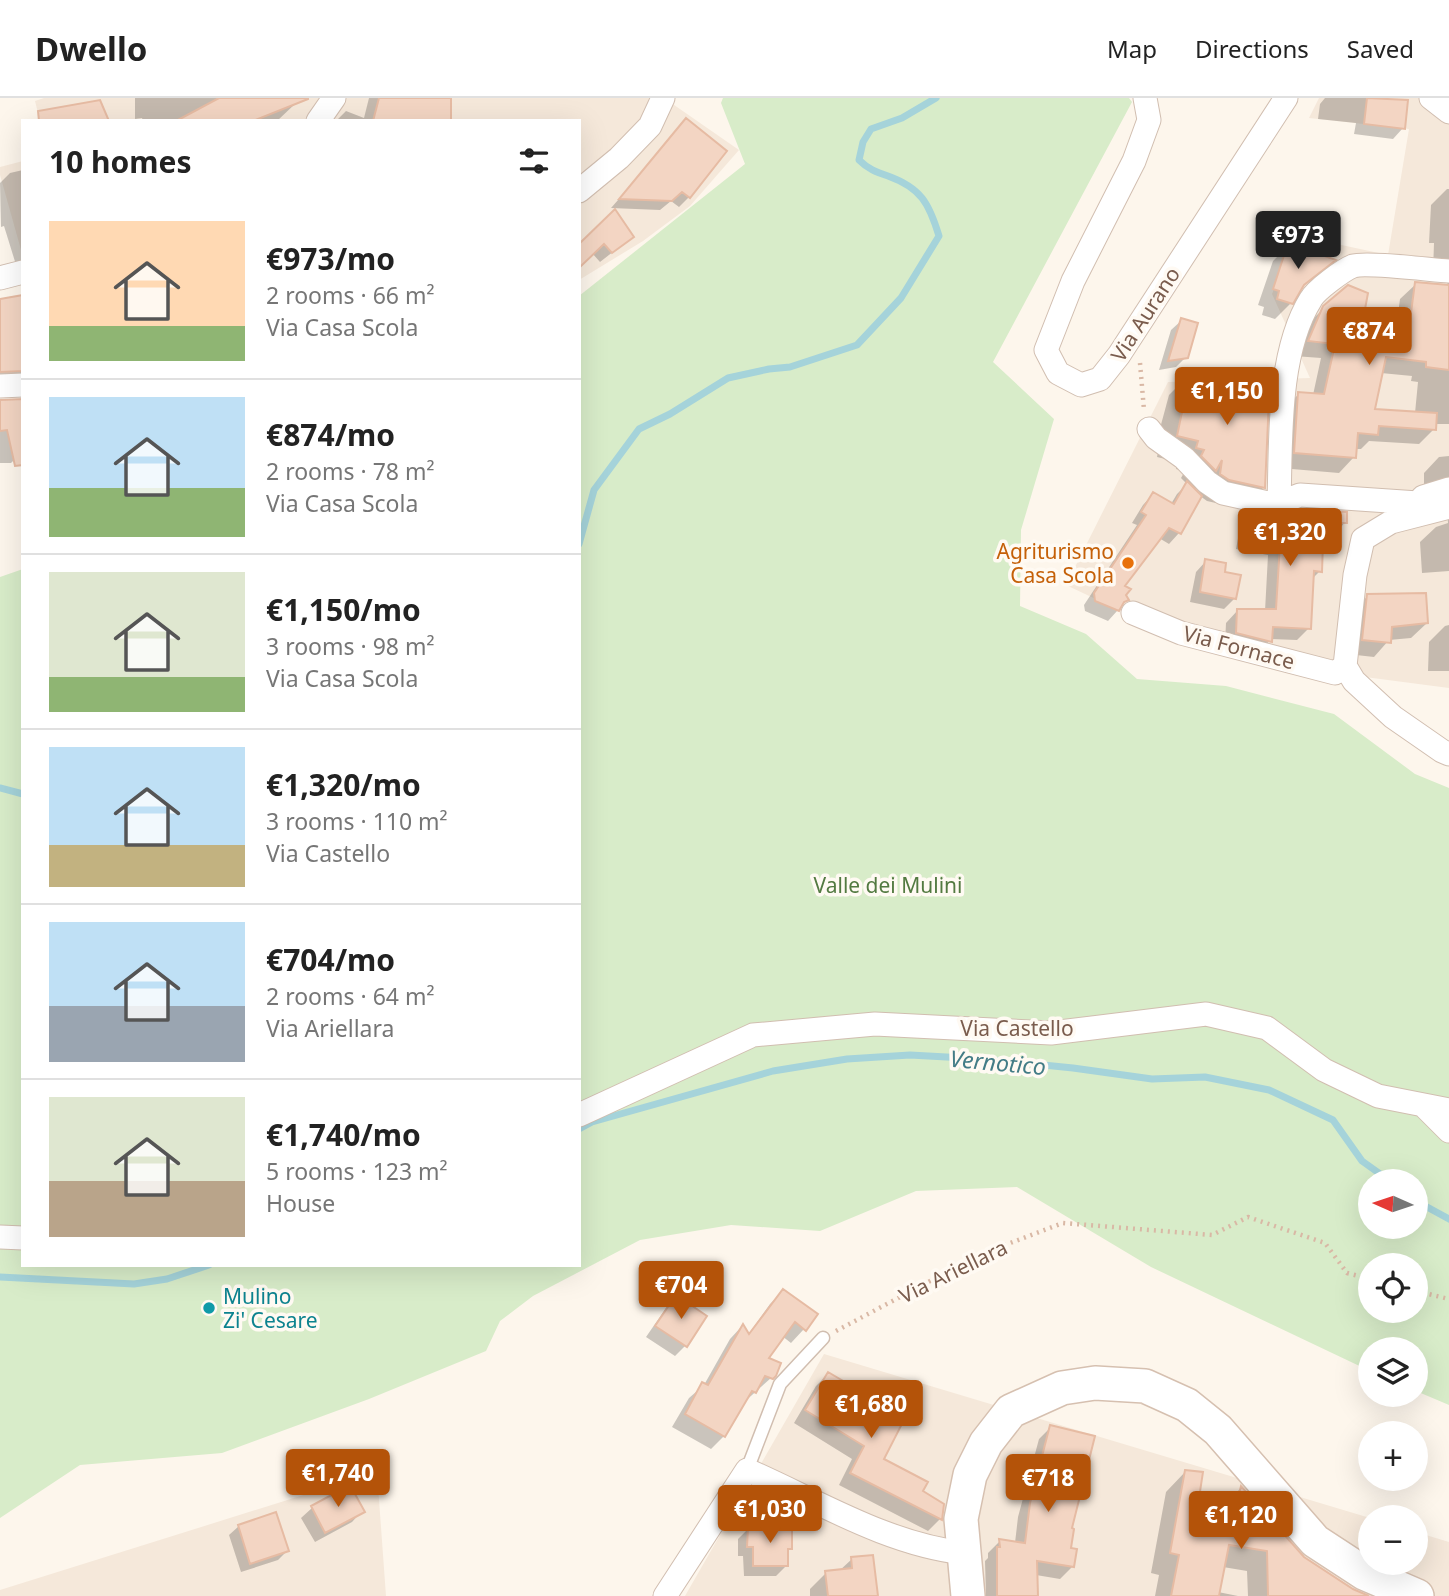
<!DOCTYPE html>
<meta charset="utf-8">
<style>
body{margin:0;font-family:"Noto Sans",sans-serif;background:#f6f6f6;color:#222;height:100vh;display:flex;flex-direction:column;font-size:26px;white-space:nowrap}
*{box-sizing:border-box;margin:0}
p{font-size:23px;color:#767676}
.icon{flex:none;width:38px;height:38px;fill:none;stroke:currentColor;stroke-width:2;stroke-linecap:round;stroke-linejoin:round}
.map{position:relative;flex:1;overflow:hidden}
.panel{position:absolute;left:21px;top:21px;width:560px;height:1148px;display:flex;flex-direction:column;background:#fff;border-radius:0px;box-shadow:0 7px 28px #0002}
.panel>*{flex:none}
.needle{width:46px;rotate:273deg}
.tools{position:absolute;left:1358px;top:1071px;display:grid;gap:14px}
.tools a{display:grid;place-items:center;width:70px;height:70px;border-radius:50%;background:#fff;box-shadow:0 7px 28px #0002;font-size:35px}
.price{position:absolute;translate:-50% -60px;padding:0 16px;border-radius:7px;background:#b45309;color:#fff;font-size:23px;line-height:46px;filter:drop-shadow(0 2px 4px #0008)}
.price::after{content:'';position:absolute;left:50%;top:42px;width:21px;height:16px;margin-left:-10px;background:inherit;clip-path:polygon(0 0,100% 0,50% 100%)}
.price.selected{background:#222;color:#fff}
ul{padding:0;list-style:none}
li{display:flex;align-items:center;gap:21px;height:175px;padding:0 28px}
li+li{border-top:2px solid #e0e0e0}
li span{display:grid;place-items:center;flex:none;width:196px;height:140px;border-radius:0px;color:#555}
li>.icon{margin-inline-start:auto}
span .icon{width:84px;height:84px;fill:#fffc;stroke-width:1}
li b{font-size:30px}
h2{display:flex;justify-content:space-between;align-items:center;height:84px;padding:0 28px;font-size:30px}
header{display:flex;align-items:center;gap:42px;box-sizing:border-box;height:98px;padding:0 35px;background:#fff;border-bottom:2px solid #e0e0e0}
header strong{font-size:33px}
nav{display:flex;gap:38px;margin-inline-start:auto;font-size:24px}
.map>svg:first-child{display:block}
.residential{fill:#f5e8da}
.green{fill:#d8ecc9;fill-rule:evenodd}
.shadow{fill:#0003;fill-rule:evenodd}
.lines{fill:none;stroke-linecap:round;stroke-linejoin:round}
.stream{stroke:#a5d3da;stroke-width:7}
.building{fill:#f3d5c3;stroke:#e6bba3;stroke-width:2}
.lane-casing{stroke:#d1beb0;stroke-width:15}
.street-casing{stroke:#d1beb0;stroke-width:25}
.secondary-casing{stroke:#d6c0b0;stroke-width:36}
.path{stroke:#d9b8a5;stroke-width:4.5;stroke-dasharray:2 5;stroke-linecap:butt}
.lane{stroke:#fff;stroke-width:12}
.street{stroke:#fff;stroke-width:23}
.secondary{stroke:#fff;stroke-width:33}
.food-dot{fill:#e8710a;stroke:#fffaf3;stroke-width:2.5}
.culture-dot{fill:#0f9aa8;stroke:#fffaf3;stroke-width:2.5}
.labels{text-anchor:middle;dominant-baseline:central;stroke-width:7;stroke-linejoin:round;paint-order:stroke}
.street-label{font-size:21px;fill:#7a5c4d;stroke:#fffaf3}
.food-label{font-size:21px;fill:#c56008;stroke:#fffaf3;text-anchor:end}
.park-label{font-size:21px;fill:#537a41;stroke:#fffaf3}
.culture-label{font-size:21px;fill:#0d838f;stroke:#fffaf3;text-anchor:start}
.water-label{font-size:23px;font-style:italic;fill:#437c86;stroke:#fffaf3}
</style>
<header>
<strong>Dwello</strong>
<nav><a>Map</a><a>Directions</a><a>Saved</a></nav>
</header>
<div class="map">
<svg width="1449" height="1498" viewBox="0 0 1449 1498">
<rect width="100%" height="100%" fill="#fdf6ec"/>
<path class="residential" d="M44,0H664L739,52L690,108L643,143L579,182V23H40L35,3Z
M1319,0H1449V590L1319,573L1176,539L1066,487L1168,284L1310,280L1272,196L1295,137L1388,157L1409,31L1309,20Z
M23,63V159L0,77V69Z
M824,1256L1370,1420V1465H1416V1434L1449,1444V1498H685Z
M377,1374L386,1498H0V1492Z"/>
<path class="green" d="M723,0H1129L1132,4L993,264L1054,321L1021,432L1020,508L1086,536L1137,581L1226,588L1334,616L1415,676L1449,690V1307L1416,1293V1251H1370V1273L1151,1169L1017,1089L916,1093L820,1133L731,1127L640,1142L533,1198L500,1223L486,1253L369,1301L222,1355L80,1367L0,1420V479L23,471V1167H579V198L745,66L721,5ZM1370,1083H1416V1129H1370ZM1370,1167H1416V1213H1370Z"/>
<path class="shadow" d="M135,0H287L296,5L277,23H143L142,20L135,21Z
M369,0H449V23H336L346,13L364,20Z
M1325,0H1370L1406,4L1403,30L1393,41L1354,36L1356,25L1318,21L1320,6Z
M654,61L689,99L679,109L671,103L660,112L611,110Z
M23,72V168L17,170L4,128L1,129L0,85L10,75Z
M1447,91H1449V326H1434V331L1419,346L1369,343L1361,351H1355L1354,359L1339,375L1280,370L1283,311L1299,296L1313,297L1321,260L1294,258L1310,224L1326,208L1398,216L1400,201L1416,186L1448,189L1447,182L1433,174L1434,145H1429L1431,107ZM1381,275L1412,278L1411,283L1418,284L1415,315L1373,312Z
M632,139L600,164L592,155L579,148Z
M1289,147L1332,162L1299,192L1291,205L1275,221L1262,217L1264,209L1258,207L1273,163Z
M23,199V284L0,286V203Z
M1182,222L1186,259L1176,269L1159,272L1171,232Z
M1190,276L1264,389L1242,411L1207,403L1200,398L1179,435L1169,446L1159,440L1123,488L1127,502L1108,523L1085,513L1084,507L1137,427L1132,425L1143,407L1153,396L1171,406L1177,396L1187,386L1181,380L1185,373L1176,371L1178,364L1157,359L1162,335L1159,334L1169,297ZM1201,385L1199,397L1194,392Z
M0,304L23,353L11,365H0Z
M1449,358V473L1422,475L1420,444L1436,429L1448,425L1446,395L1424,394V375L1439,359Z
M1252,417L1345,424L1321,454L1320,473L1312,481L1309,530L1297,542L1271,541L1259,555L1225,546L1226,525L1238,512L1265,513L1268,457L1236,451L1240,430Z
M1206,463L1223,476L1235,500L1224,511L1190,504L1196,474Z
M1368,498L1427,525L1411,540L1389,542L1374,559L1347,556L1352,513Z
M1449,527V573H1428L1429,544L1445,528Z
M783,1193L804,1231L791,1245L782,1238L766,1261L771,1280L742,1306L724,1338L711,1351L672,1329L689,1300L704,1287L730,1241L742,1228L748,1237L770,1206Z
M676,1199L705,1219L685,1248L675,1258L646,1239L666,1210Z
M828,1276L881,1362L921,1393L940,1421L928,1433L839,1387L852,1361L794,1325L816,1288Z
M1051,1329L1070,1432L1069,1451L1073,1468L1060,1481L1036,1477V1498H986L985,1463L988,1460V1455L1000,1443L1015,1445L1018,1419L1039,1341Z
M1186,1373L1193,1427L1216,1432L1221,1410L1241,1390L1300,1457L1353,1493L1365,1498H1248L1247,1473L1223,1469L1218,1494L1238,1498H1155L1159,1477L1151,1475L1166,1394Z
M349,1389L362,1413L352,1424L315,1444L301,1420L312,1410Z
M239,1428L287,1453L278,1462L241,1474L229,1437Z
M748,1431L790,1450L786,1454V1468L776,1478H744L743,1458H738V1441Z
M852,1461L876,1498H810V1491L826,1475L839,1473Z"/>
<g class="lines">
<path class="stream" d="M579,446L594,392L639,331L670,316L728,280L769,271L790,269L857,247L901,200L939,138C929,105 921,90 888,78C876,74 868,71 859,62L863,44L871,31L902,20L936,0
M0,690L23,696
M579,1031L592,1024L773,973L847,961L910,957L983,961L1073,970L1152,981L1205,979L1269,992L1333,1022L1362,1063L1390,1083
M1416,1103L1449,1121
M0,1179L134,1186L167,1181L209,1167"/>
</g>
<path class="building" d="M219,0H308V1L253,23H176Z
M379,0H451V23H373Z
M1367,0L1408,2L1405,31L1364,26Z
M100,2L109,23H39L38,13Z
M686,20L727,53L690,100L682,94L672,103L619,101Z
M615,111L634,139L612,155L604,146L579,170V146Z
M1288,145L1336,162L1304,187L1293,206L1277,201L1279,193L1273,191Z
M1415,184L1449,187V272L1426,269V264L1386,259L1375,311L1437,315L1436,332L1379,328L1378,337L1358,335L1356,360L1294,355L1298,294L1324,296L1335,246L1308,243L1323,208L1348,187L1368,195L1365,211L1411,215Z
M23,197V273L0,274V201Z
M1181,220L1198,225L1188,260L1168,263Z
M1190,274L1247,286V296L1269,301L1265,390L1229,382L1220,376L1222,362L1216,373L1201,358L1204,352L1196,350L1198,343L1177,338L1182,314L1180,313Z
M23,301V367L15,368L7,332L0,333V302Z
M1187,383L1202,398L1181,436L1169,430L1125,488L1131,491L1126,497L1129,502L1124,504L1119,513L1095,503L1094,495L1146,417L1141,414L1153,394L1174,406Z
M1302,411L1347,414V425H1333L1334,444H1323L1322,474L1314,473L1311,531L1273,529L1272,544L1236,535L1237,511H1276L1280,446L1247,440L1251,416L1279,419Z
M1205,461L1226,465L1225,474L1241,477L1236,501L1200,494Z
M1426,495L1428,525L1392,529L1391,545L1362,542L1367,496Z
M783,1191L818,1216L806,1233L795,1224L769,1260L781,1265L776,1278L773,1281L765,1278L756,1295L752,1293L725,1339L685,1316L702,1284L708,1287L743,1226L749,1236Z
M676,1197L707,1218L687,1249L655,1228Z
M828,1274L884,1307L885,1305L907,1316L884,1361L928,1384L923,1393L944,1406L942,1422L850,1375L864,1348L805,1312Z
M1050,1327L1095,1338L1072,1430L1074,1431L1071,1450L1077,1451L1074,1469L1037,1463L1038,1498H997V1449H1000L999,1441L1025,1445L1030,1405Z
M1185,1372L1203,1374L1195,1426L1230,1433L1241,1388L1304,1459L1353,1491L1369,1498H1268L1267,1453L1229,1447L1219,1498H1171L1179,1457L1170,1455Z
M350,1387L365,1414L325,1435L311,1408Z
M276,1414L289,1453L250,1466L238,1427Z
M748,1429H792V1451H788V1468H753V1449H747Z
M873,1457L878,1498H828L825,1473L852,1470L851,1459Z"/>
<g class="lines">
<g class="lane-casing">
<path id="lane" d="M747,1372L780,1286L823,1240"/>
</g>
<g class="street-casing">
<path id="street" d="M1145,0L1149,22L1134,63L1073,183L1046,252L1058,275L1081,287L1100,281L1119,257L1286,0
M1431,0L1449,14
M318,23L334,0
M579,93L619,60L650,28L663,0
M0,180L23,174
M0,288L23,287
M1149,331L1156,340L1184,360L1207,384L1223,395L1268,405H1279L1300,397L1418,405
M1279,405C1281,343 1277,255 1311,201C1316,192 1343,172 1353,168C1366,164 1432,172 1449,173
M1449,409L1391,424L1363,441L1355,477L1345,568L1354,583L1393,619L1442,653L1449,656
M1409,416L1423,399L1449,391
M1133,515L1181,535L1335,575L1345,568
M1424,1008L1449,1033
M579,1017L753,937L875,926L1051,935L1206,916L1267,930L1324,972L1378,998L1449,1012
M0,1139L23,1140
M665,1498L747,1372C818,1403 886,1446 964,1455"/>
</g>
<g class="secondary-casing">
<path id="secondary" d="M968,1498L961,1421L970,1377L986,1345L1011,1313L1062,1290L1095,1285L1145,1288L1187,1307L1218,1332L1315,1443L1364,1475L1417,1498"/>
</g>
<path class="path" d="M1140,265L1144,312
M1416,1193L1449,1201
M836,1233L981,1156L1063,1125L1212,1137L1248,1119L1325,1145L1347,1175L1370,1181"/>
<use href="#lane" class="lane"/>
<use href="#street" class="street"/>
<use href="#secondary" class="secondary"/>
</g>
<circle class="food-dot" cx="1128" cy="465" r="7"/>
<circle class="culture-dot" cx="209" cy="1210" r="7"/>
<g class="labels">
<g class="street-label">
<text transform="translate(1145 216) rotate(-57)">Via Aurano</text>
<text transform="translate(1239 549) rotate(15)">Via Fornace</text>
<text x="1017" y="930">Via Castello</text>
<text transform="translate(953 1173) rotate(-26)">Via Ariellara</text>
</g>
<g class="food-label">
<text x="1114" y="453">Agriturismo<tspan x="1114" dy="24">Casa Scola</tspan></text>
</g>
<g class="park-label">
<text x="888" y="787">Valle dei Mulini</text>
</g>
<g class="culture-label">
<text x="223" y="1198">Mulino<tspan x="223" dy="24">Zi' Cesare</tspan></text>
</g>
<g class="water-label">
<text transform="translate(998 964) rotate(5)">Vernotico</text>
</g>
</g>
</svg>
<div class="tools">
<a><svg class="needle" viewBox="-14 -14 28 28"><path d="M0-13l5 13h-10z" fill="#e53935"/><path d="M0 13l5-13h-10z" fill="#767676"/></svg></a>
<a><svg class="icon" aria-label="locate" viewBox="0 0 24 24"><circle cx="12" cy="12" r="6"/><path d="M12 2v4M12 18v4M2 12h4M18 12h4"/></svg></a>
<a><svg class="icon" aria-label="layers" viewBox="0 0 24 24"><path d="M12 4l9 5-9 5-9-5zM3 14l9 5 9-5"/></svg></a>
<a>+</a>
<a>−</a>
</div>
<b class="price selected" style="left:1298px;top:173px">€973</b>
<b class="price" style="left:1369px;top:269px">€874</b>
<b class="price" style="left:1227px;top:329px">€1,150</b>
<b class="price" style="left:1290px;top:470px">€1,320</b>
<b class="price" style="left:681px;top:1223px">€704</b>
<b class="price" style="left:871px;top:1342px">€1,680</b>
<b class="price" style="left:338px;top:1411px">€1,740</b>
<b class="price" style="left:1048px;top:1416px">€718</b>
<b class="price" style="left:770px;top:1447px">€1,030</b>
<b class="price" style="left:1241px;top:1453px">€1,120</b>
<section class="panel">
<h2>10 homes<svg class="icon" aria-label="filters" viewBox="0 0 24 24"><path d="M4 7h16M4 17h16"/><circle cx="9" cy="7" r="2"/><circle cx="15" cy="17" r="2"/></svg></h2>
<ul>
<li><span style="background:linear-gradient(#ffd9b3 75%,#8fb573 0)"><svg class="icon" aria-label="home" viewBox="0 0 24 24"><path d="M3 11l9-7 9 7M6 9v11h12V9"/></svg></span><div><b>€973/mo</b><p>2 rooms · 66 m²</p><p>Via Casa Scola</p></div></li>
<li><span style="background:linear-gradient(#bfe0f5 65%,#8fb573 0)"><svg class="icon" aria-label="home" viewBox="0 0 24 24"><path d="M3 11l9-7 9 7M6 9v11h12V9"/></svg></span><div><b>€874/mo</b><p>2 rooms · 78 m²</p><p>Via Casa Scola</p></div></li>
<li><span style="background:linear-gradient(#dfe7d0 75%,#8fb573 0)"><svg class="icon" aria-label="home" viewBox="0 0 24 24"><path d="M3 11l9-7 9 7M6 9v11h12V9"/></svg></span><div><b>€1,150/mo</b><p>3 rooms · 98 m²</p><p>Via Casa Scola</p></div></li>
<li><span style="background:linear-gradient(#bfe0f5 70%,#c2b280 0)"><svg class="icon" aria-label="home" viewBox="0 0 24 24"><path d="M3 11l9-7 9 7M6 9v11h12V9"/></svg></span><div><b>€1,320/mo</b><p>3 rooms · 110 m²</p><p>Via Castello</p></div></li>
<li><span style="background:linear-gradient(#bfe0f5 60%,#9aa5b1 0)"><svg class="icon" aria-label="home" viewBox="0 0 24 24"><path d="M3 11l9-7 9 7M6 9v11h12V9"/></svg></span><div><b>€704/mo</b><p>2 rooms · 64 m²</p><p>Via Ariellara</p></div></li>
<li><span style="background:linear-gradient(#dfe7d0 60%,#b9a48a 0)"><svg class="icon" aria-label="home" viewBox="0 0 24 24"><path d="M3 11l9-7 9 7M6 9v11h12V9"/></svg></span><div><b>€1,740/mo</b><p>5 rooms · 123 m²</p><p>House</p></div></li>
</ul>
</section>
</div>
